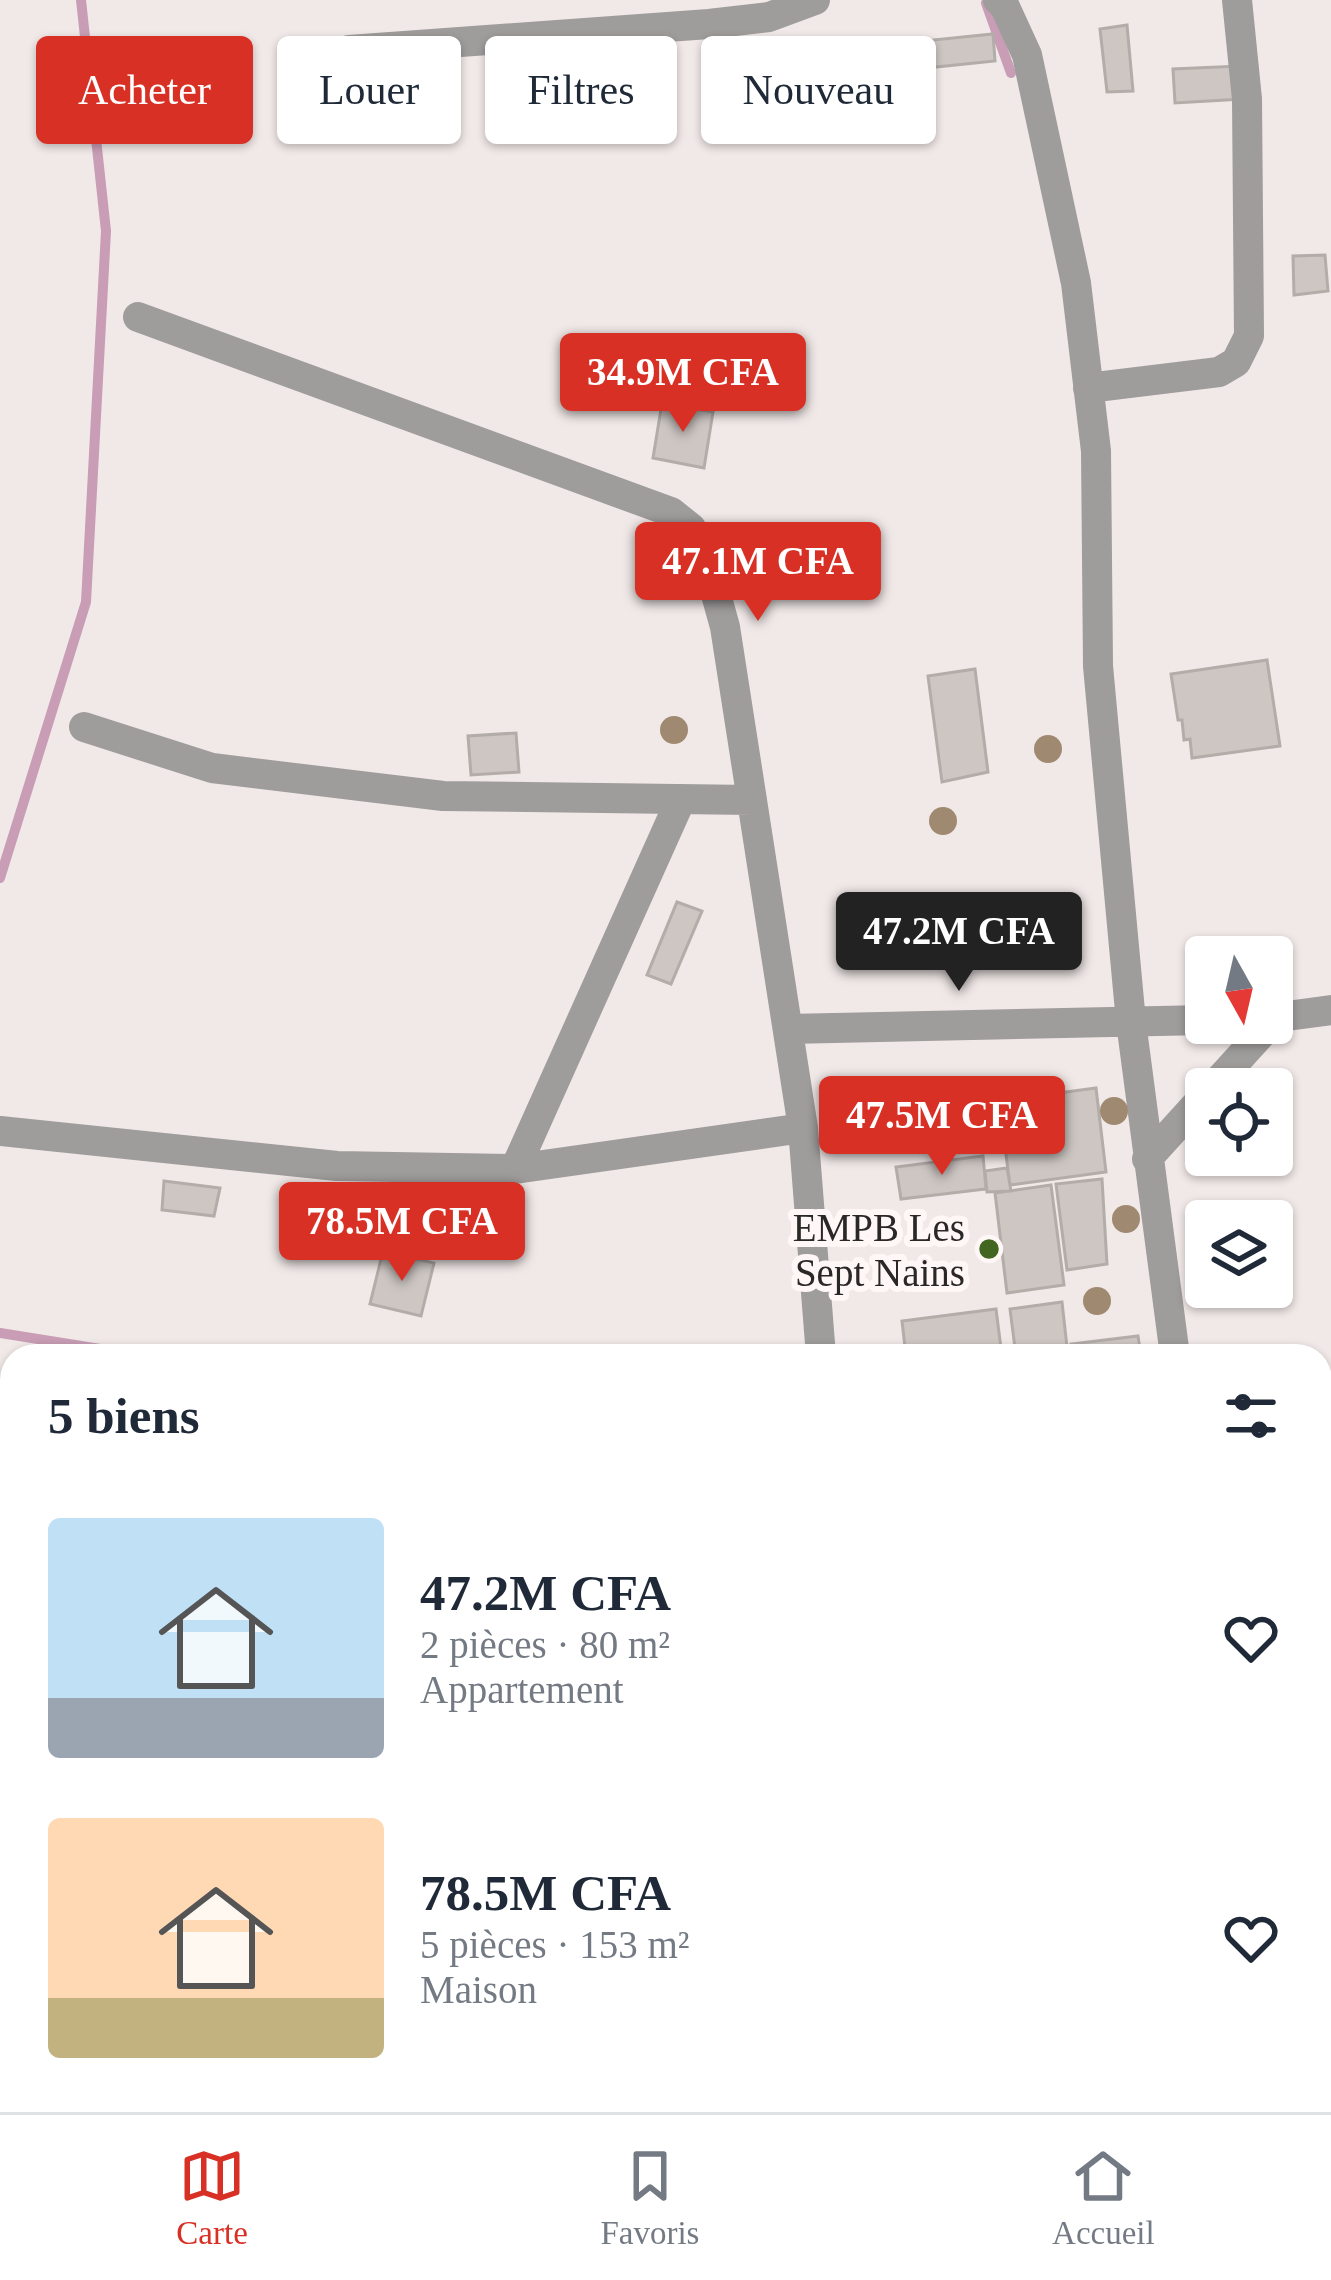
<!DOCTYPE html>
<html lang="fr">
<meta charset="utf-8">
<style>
body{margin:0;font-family:"Times New Roman",serif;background:#f6f6f7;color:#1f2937;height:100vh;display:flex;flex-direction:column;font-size:45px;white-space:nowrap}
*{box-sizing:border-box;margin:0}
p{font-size:39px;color:#747a83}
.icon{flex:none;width:66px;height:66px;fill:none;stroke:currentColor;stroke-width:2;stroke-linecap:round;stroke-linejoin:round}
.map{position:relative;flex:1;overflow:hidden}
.drawer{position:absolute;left:0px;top:1344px;width:1332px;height:768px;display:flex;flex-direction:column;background:#fff;border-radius:36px 36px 0 0;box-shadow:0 3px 9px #0004}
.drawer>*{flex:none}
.banner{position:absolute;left:36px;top:36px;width:1260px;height:108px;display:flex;gap:24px}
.needle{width:78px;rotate:172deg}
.controls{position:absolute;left:1185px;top:936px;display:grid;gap:24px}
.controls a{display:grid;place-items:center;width:108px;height:108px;border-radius:12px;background:#fff;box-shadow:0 3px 9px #0004;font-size:60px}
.price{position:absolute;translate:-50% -102px;padding:0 27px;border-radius:12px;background:#d93025;color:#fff;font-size:39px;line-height:78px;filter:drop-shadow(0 3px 6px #0008)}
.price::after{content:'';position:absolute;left:50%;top:72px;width:36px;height:27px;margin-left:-18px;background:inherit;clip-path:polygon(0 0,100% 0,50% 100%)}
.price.current{background:#222;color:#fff}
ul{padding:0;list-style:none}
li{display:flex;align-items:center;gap:36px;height:300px;padding:0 48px}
li span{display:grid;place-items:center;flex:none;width:336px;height:240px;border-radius:12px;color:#555}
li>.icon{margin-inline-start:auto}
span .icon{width:144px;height:144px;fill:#fffc;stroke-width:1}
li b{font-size:51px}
h2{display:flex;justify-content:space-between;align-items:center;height:144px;padding:0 48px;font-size:51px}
.tag{padding:0 42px;border-radius:12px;background:#fff;box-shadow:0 3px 9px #0004;font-size:42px;line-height:108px}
.tag.current{background:#d93025;color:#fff}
.dock{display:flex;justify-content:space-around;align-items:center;height:168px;border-top:3px solid #e0e1e3;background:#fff;font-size:33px;color:#747a83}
.dock a{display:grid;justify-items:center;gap:6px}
.dock .current{color:#d93025}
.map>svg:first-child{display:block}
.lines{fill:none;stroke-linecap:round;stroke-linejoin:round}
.stream{stroke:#c89db5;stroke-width:10}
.building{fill:#cdc6c3;stroke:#b3ada9;stroke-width:3}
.minor{stroke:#9f9c9c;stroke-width:30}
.tree{fill:#9f8971}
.poi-dot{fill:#42661f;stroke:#fff7f6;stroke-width:4.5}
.labels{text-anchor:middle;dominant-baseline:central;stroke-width:12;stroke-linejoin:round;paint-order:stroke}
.poi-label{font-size:39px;fill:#2a2727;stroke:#fff7f6;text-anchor:end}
</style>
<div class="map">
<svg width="1331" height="2112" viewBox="0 0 1331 2112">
<rect width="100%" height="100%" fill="#f1e9e8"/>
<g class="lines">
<path class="stream" d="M986,3L1011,73
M0,878L86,602L106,231L81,0
M0,1333L144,1356
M405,2100L442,2105
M533,2108L589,2112"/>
</g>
<path class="building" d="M1127,25L1133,91L1107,92L1100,29Z
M993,34L995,61L926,68L923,41Z
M1240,66L1242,99L1175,103L1173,69Z
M1325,255L1328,291L1294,295L1293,256Z
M662,403L713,412L704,468L653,458Z
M1267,660L1280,746L1192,758L1190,739L1184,740L1182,720H1178L1171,674Z
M975,669L988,772L942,782L928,676Z
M516,733L519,772L471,775L468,736Z
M677,902L702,911L671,984L647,975Z
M1096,1088L1106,1172L1010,1185L999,1101Z
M983,1156L986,1189L901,1199L896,1167Z
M1007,1168L1011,1191L987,1192L985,1171Z
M1102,1179L1107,1264L1067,1270L1056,1184Z
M164,1181L220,1188L214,1216L162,1210Z
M1051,1185L1064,1285L1007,1293L995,1193Z
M383,1251L434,1263L421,1316L370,1304Z
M1062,1302L1068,1356H1016L1010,1309Z
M996,1309L1002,1356H906L902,1321Z
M1138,1336L1141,1356H1072L1071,1344Z"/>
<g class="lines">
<path class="minor" d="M998,0L1005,7L1027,55L1076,283L1096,451L1098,666L1131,1022L1175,1356
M349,50L709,24L769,17L815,0
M138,317L671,512L691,528L704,551L725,627L803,1128L821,1356
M1088,388L1219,372L1236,362L1249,336L1247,99L1237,0
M84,727L212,768L443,796L752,800
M1272,1018L1331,1010
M788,1029L1206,1020
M1211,1089L1271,1023
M0,1131L337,1166L515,1169L803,1128
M1147,1159L1206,1094
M515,1169L681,799
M1320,1980L1331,1978
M0,2024L12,2068
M21,2100L24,2112
M446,2112C475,2101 503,2103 532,2112
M870,2112L910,2100"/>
</g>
<g class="tree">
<circle cx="674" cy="730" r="14"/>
<circle cx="1048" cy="749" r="14"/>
<circle cx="943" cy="821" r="14"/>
<circle cx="926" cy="1094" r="14"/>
<circle cx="993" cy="1106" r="14"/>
<circle cx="1114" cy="1111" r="14"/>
<circle cx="1126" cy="1219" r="14"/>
<circle cx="1097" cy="1301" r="14"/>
</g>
<circle class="poi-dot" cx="989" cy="1249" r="12"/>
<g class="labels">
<g class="poi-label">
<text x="965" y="1227">EMPB Les<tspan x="965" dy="45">Sept Nains</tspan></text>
</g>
</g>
</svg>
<div class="controls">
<a><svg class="needle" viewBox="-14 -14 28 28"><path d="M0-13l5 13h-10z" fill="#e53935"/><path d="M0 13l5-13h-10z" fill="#747a83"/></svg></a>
<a><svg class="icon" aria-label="locate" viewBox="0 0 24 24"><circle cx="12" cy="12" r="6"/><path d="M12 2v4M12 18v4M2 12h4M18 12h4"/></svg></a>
<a><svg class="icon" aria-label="layers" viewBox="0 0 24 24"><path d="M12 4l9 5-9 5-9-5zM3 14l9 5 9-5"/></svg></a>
</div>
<b class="price" style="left:683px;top:435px">34.9M CFA</b>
<b class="price" style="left:758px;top:624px">47.1M CFA</b>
<b class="price current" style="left:959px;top:994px">47.2M CFA</b>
<b class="price" style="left:942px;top:1178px">47.5M CFA</b>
<b class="price" style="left:402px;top:1284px">78.5M CFA</b>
<div class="banner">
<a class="tag current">Acheter</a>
<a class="tag">Louer</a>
<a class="tag">Filtres</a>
<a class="tag">Nouveau</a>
</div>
<section class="drawer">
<h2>5 biens<svg class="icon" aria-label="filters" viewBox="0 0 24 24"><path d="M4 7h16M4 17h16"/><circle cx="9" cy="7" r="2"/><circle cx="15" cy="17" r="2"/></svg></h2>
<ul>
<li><span style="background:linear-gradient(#bfe0f5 75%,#9aa5b1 0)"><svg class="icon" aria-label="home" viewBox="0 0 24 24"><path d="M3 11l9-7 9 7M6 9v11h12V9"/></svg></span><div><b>47.2M CFA</b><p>2 pièces · 80 m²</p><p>Appartement</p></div><svg class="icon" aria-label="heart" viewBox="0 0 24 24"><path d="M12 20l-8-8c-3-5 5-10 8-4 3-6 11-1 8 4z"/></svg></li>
<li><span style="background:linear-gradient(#ffd9b3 75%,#c2b280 0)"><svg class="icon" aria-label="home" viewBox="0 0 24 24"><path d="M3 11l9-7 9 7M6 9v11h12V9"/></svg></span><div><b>78.5M CFA</b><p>5 pièces · 153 m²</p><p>Maison</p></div><svg class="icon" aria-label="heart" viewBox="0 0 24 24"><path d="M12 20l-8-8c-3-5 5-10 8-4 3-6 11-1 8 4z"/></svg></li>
</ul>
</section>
</div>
<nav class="dock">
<a class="current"><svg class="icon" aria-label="map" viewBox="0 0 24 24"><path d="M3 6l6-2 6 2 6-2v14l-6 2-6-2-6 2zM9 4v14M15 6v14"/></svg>Carte</a>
<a><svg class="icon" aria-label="saved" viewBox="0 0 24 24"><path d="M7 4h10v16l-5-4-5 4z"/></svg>Favoris</a>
<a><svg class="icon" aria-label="home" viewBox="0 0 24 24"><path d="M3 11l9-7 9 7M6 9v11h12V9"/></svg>Accueil</a>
</nav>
